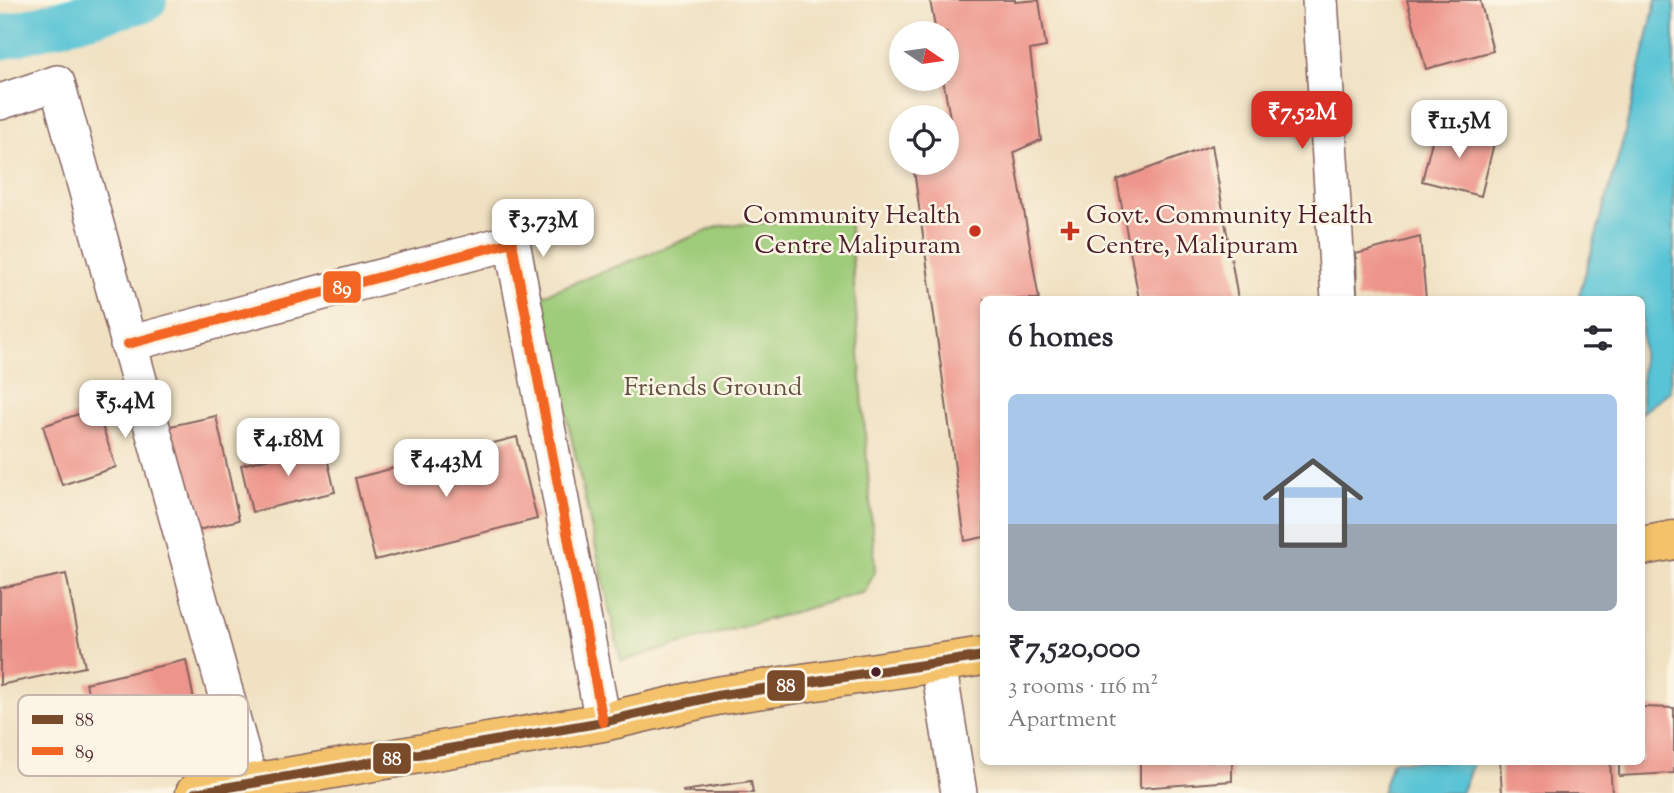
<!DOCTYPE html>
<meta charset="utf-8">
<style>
body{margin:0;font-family:"Sorts Mill Goudy",serif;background:#f2f2f3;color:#2b2b33;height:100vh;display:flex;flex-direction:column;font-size:26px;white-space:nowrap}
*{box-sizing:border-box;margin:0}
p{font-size:23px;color:#7c7c81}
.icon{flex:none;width:38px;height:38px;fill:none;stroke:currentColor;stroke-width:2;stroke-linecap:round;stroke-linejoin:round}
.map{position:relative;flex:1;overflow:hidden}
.side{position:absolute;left:980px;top:296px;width:665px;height:469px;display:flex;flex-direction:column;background:#fff;border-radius:10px;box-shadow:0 4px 10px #0003}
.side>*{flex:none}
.needle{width:46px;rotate:103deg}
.fabs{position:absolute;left:889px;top:21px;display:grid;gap:14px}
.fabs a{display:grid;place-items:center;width:70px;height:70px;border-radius:50%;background:#fff;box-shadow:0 4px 10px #0003;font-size:35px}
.price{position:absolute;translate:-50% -60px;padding:0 16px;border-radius:14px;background:#fff;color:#222;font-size:23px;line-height:46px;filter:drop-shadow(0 2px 4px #0008)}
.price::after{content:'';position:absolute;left:50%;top:42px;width:21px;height:16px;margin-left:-10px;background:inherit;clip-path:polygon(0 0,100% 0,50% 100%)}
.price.selected{background:#d93025;color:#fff}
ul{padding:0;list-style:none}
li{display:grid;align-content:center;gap:14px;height:371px;padding:0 28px}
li+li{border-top:2px solid #e1e1e2}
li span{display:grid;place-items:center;height:217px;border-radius:10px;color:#555}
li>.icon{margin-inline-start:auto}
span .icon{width:126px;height:126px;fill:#fffc;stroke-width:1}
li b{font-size:30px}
h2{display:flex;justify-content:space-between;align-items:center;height:84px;padding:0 28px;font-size:30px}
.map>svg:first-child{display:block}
.green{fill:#9fcc7a;stroke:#747652;stroke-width:2}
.water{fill:#59c4d5;stroke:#527280;stroke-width:2}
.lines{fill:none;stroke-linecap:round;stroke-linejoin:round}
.canal{stroke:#59c4d5;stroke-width:44}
.building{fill:#ee958b}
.minor-casing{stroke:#846360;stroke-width:38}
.primary-casing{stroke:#846360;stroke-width:41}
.minor{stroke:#fff;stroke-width:35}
.primary{stroke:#f3c26a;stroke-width:38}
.bus-1-casing{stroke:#fcf5e5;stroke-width:16}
.bus-2-casing{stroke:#fcf5e5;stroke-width:16}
.bus-1{stroke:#7a4b2a;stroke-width:10}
.bus-2{stroke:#f26522;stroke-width:10}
.poi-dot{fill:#c8321e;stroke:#fcf5e5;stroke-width:2.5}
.bus-dot{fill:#4a1f2b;stroke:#fcf5e5;stroke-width:2.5}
.labels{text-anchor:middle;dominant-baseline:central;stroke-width:5;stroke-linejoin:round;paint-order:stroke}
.poi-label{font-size:26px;fill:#4a1f2b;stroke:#fcf5e5;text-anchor:end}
.park-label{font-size:26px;fill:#645343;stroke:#fcf5e5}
.key{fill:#fcf5e5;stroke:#c7b5ad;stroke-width:2}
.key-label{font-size:19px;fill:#4a1f2b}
.line-badge{stroke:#fcf5e5;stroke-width:2.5}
.badge-label{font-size:19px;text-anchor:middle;font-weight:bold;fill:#fff}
</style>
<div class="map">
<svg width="1674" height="793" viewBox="0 0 1674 793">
<rect width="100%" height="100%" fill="#fcf5e5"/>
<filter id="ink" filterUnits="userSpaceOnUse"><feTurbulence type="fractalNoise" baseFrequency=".0143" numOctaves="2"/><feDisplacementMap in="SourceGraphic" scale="14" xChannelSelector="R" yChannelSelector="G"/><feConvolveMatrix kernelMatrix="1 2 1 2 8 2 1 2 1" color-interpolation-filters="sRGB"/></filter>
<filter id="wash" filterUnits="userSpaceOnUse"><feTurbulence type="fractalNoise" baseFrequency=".00686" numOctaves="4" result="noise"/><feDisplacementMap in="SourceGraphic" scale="28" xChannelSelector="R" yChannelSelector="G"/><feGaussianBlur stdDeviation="1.57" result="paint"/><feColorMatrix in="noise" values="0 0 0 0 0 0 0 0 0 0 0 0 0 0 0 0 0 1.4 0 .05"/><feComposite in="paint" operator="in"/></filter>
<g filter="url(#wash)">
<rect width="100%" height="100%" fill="#f0e1c2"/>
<path class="green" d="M849,216L875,570L865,592L621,661L540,296L720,226Z"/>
<path class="water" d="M1656,0H1674V318L1670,391L1642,413V299H1578L1624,137Z
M1392,761H1474L1461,793H1382Z"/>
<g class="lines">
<path class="canal" d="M0,38L145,0"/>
</g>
<g id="blocks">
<path class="building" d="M930,0H1015V2L1039,0L1046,47L1030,50L1041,140L1014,152L1039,299H984V537L965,541L913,163H947V118H950L943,79H947V33H936Z
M1407,0H1480L1493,51L1426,69Z
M1436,125L1495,139L1481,196L1422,181Z
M1212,145L1238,299H1139L1117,180Z
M1420,237L1426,299H1357L1356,254Z
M96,408L116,467L62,485L43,426Z
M216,416L239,520L190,532L166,427Z
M517,437L537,519L375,560L355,478Z
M324,445L335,492L252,512L241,465Z
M66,574L85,667L0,685V588Z
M186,660L198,720L99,741L86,683Z
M1642,707L1674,708V773L1619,776V761H1642Z
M1140,761H1232V781L1140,788Z
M1500,761H1610L1612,793H1502Z
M751,781L753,793H684L683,791Z"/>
</g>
</g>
<g filter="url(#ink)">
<use href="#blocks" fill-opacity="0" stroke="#846360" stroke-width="2"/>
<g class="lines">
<g class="minor-casing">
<path id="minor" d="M1320,0L1339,299
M0,102L57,83L250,782
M128,344L512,242L603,722
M938,663L959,793"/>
</g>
<g class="primary-casing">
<path id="primary" d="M1642,546L1674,540
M195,793L603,722L716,696L984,656"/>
</g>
<use href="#minor" class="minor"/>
<use href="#primary" class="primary"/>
<g class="bus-1-casing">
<path id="bus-1" d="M195,793L603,722L716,696L984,656"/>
</g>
<g class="bus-2-casing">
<path id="bus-2" d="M128,344L512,242L603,722"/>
</g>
<use href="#bus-1" class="bus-1"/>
<use href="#bus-2" class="bus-2"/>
</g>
</g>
<g class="poi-dot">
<circle cx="975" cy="231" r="7"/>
<path d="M1066.5 220.5h7v7h7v7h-7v7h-7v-7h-7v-7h7z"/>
</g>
<circle class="bus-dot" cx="876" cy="672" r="6"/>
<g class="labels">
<g class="poi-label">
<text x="961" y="216">Community Health<tspan x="961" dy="30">Centre Malipuram</tspan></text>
<text x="1086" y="216" text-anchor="start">Govt. Community Health<tspan x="1086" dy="30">Centre, Malipuram</tspan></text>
</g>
<g class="park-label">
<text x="713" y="388">Friends Ground</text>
</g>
</g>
<rect x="18" y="695" width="230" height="81" rx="10" class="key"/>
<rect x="32" y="715" width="31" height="9" fill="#7a4b2a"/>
<rect x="32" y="747" width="31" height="8" fill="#f26522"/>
<g class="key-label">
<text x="75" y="726">88</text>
<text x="75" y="758">89</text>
</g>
<g class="line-badge">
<rect x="322" y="270" width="40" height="34" rx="7" fill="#f26522"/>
<rect x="766" y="669" width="40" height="33" rx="7" fill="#7a4b2a"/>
<rect x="372" y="742" width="40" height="33" rx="7" fill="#7a4b2a"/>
</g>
<g class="badge-label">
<text x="342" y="294">89</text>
<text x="786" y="692">88</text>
<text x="392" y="765">88</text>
</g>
</svg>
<div class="fabs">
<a><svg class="needle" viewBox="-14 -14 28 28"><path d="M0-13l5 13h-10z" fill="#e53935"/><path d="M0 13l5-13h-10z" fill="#7c7c81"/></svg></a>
<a><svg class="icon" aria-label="locate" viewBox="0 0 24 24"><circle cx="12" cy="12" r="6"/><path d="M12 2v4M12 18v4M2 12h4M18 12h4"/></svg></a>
</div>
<b class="price selected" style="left:1302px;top:151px">₹7.52M</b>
<b class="price" style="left:1459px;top:160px">₹11.5M</b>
<b class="price" style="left:543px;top:259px">₹3.73M</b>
<b class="price" style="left:125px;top:440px">₹5.4M</b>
<b class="price" style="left:288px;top:478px">₹4.18M</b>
<b class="price" style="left:446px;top:499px">₹4.43M</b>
<section class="side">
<h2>6 homes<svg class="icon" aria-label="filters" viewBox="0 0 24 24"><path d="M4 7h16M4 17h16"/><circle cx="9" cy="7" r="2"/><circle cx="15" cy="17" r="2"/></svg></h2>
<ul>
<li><span style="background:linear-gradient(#a9c7e8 60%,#9aa5b1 0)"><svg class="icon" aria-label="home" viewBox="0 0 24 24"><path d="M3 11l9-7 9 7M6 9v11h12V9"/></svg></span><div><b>₹7,520,000</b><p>3 rooms · 116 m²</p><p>Apartment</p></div></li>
</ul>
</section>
</div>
